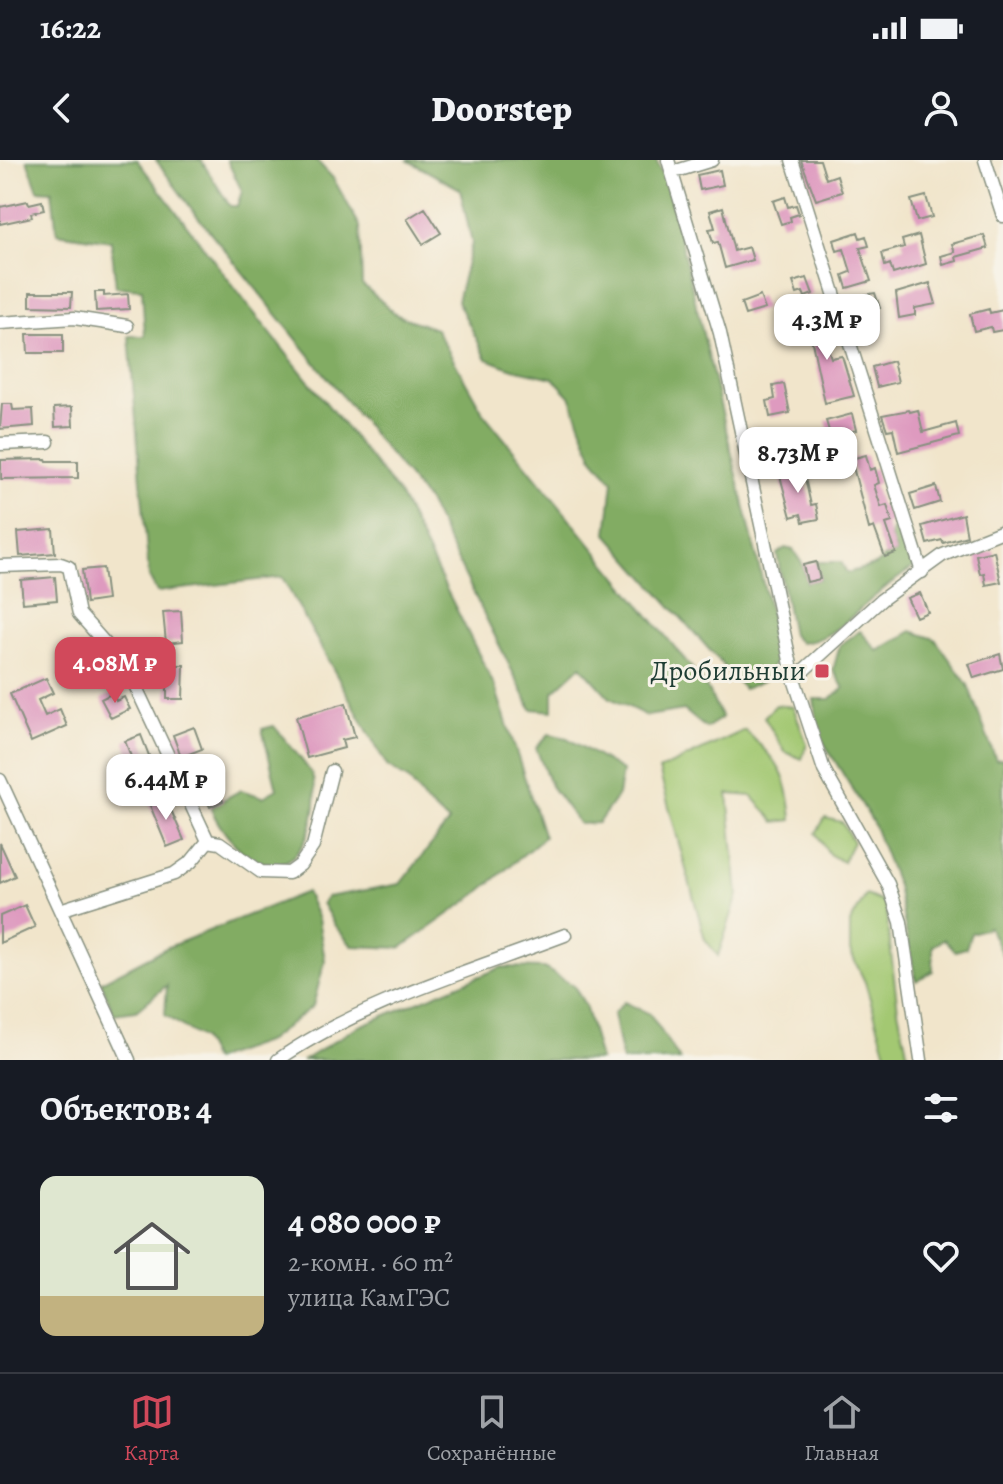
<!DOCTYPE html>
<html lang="ru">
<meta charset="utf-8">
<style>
body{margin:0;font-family:Alegreya,serif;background:#20242c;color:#f1f3f6;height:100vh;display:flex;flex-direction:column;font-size:30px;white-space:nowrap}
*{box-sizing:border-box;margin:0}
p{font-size:26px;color:#9ea1a6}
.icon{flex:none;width:44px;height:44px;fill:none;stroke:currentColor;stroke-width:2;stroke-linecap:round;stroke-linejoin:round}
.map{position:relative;height:900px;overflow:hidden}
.details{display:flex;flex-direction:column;background:#171b24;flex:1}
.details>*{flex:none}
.price{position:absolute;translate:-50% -68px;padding:0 18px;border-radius:16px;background:#fff;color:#222;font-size:26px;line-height:52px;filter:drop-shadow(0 2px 4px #0008)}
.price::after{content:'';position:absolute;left:50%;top:48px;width:24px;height:18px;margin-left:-12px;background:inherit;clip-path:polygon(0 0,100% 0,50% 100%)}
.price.selected{background:#d1495b;color:#fff}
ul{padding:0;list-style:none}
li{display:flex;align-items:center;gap:24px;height:200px;padding:0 40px}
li+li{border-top:2px solid #363941}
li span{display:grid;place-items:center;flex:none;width:224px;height:160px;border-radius:16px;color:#555}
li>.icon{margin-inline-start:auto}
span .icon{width:96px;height:96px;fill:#fffc;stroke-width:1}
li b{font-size:34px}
h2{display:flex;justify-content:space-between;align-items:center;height:96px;padding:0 40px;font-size:34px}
.status{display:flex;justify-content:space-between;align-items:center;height:56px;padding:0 40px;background:#171b24;direction:ltr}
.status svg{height:22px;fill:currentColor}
header{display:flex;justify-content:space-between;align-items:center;height:104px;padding:0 40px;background:#171b24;font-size:36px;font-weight:800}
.tabs{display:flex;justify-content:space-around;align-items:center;height:112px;border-top:2px solid #363941;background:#171b24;font-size:22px;color:#9ea1a6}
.tabs a{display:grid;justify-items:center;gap:4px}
.tabs .selected{color:#d1495b}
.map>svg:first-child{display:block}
.green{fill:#a3c872;stroke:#618253;stroke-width:2}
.forest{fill:#82ac64;stroke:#50744c;stroke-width:2}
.building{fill:#de9abf}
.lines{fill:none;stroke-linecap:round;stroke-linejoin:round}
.street-casing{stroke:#889180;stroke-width:15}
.street{stroke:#fff;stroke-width:12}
.poi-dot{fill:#d1495b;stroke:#f7f3e8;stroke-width:3}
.labels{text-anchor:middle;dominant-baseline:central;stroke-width:6;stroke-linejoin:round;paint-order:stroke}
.poi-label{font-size:28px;fill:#1f3d34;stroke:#f7f3e8;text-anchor:end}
</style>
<div class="status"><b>16:22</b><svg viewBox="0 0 49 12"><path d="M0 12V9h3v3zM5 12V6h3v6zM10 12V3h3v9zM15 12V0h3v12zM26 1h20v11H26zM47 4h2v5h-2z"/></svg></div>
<header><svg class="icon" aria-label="back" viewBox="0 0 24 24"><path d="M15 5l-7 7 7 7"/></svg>Doorstep<svg class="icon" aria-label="person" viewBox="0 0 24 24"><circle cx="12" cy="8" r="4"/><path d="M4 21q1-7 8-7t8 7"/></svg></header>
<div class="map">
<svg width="1003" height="900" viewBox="0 0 1003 900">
<rect width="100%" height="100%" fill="#f7f3e8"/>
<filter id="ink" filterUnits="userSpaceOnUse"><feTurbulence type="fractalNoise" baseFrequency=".0125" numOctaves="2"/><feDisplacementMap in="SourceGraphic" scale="16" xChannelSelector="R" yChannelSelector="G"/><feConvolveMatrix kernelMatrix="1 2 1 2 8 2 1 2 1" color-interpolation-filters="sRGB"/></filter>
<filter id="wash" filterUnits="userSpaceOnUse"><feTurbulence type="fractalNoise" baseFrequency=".006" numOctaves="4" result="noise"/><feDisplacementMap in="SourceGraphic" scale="32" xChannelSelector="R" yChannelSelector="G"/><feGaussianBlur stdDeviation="1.8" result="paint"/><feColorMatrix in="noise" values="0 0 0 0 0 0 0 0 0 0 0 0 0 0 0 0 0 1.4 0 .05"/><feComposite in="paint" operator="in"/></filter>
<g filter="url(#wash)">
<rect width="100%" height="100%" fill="#f1e5cb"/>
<path class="green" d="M776,545L793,547L807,584L802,599L785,592L764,557Z
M745,570C778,603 788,611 792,660L775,662L752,636L728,634L738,735L718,796L705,779L659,610Z
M825,658L842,662L853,682L843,702L829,694L816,673Z
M866,735L885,743L898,850L909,900H888L865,822L850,791V763Z"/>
<path class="forest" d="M27,0H137L250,148L399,334L495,527L544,677L477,734L401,788L352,786L335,766L322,743L327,737L400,724L449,662L425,641L409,620L387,606L282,417L157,432L149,417L129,176H145L142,129L116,127L111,81L57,73L52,31L38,30Z
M156,0H201L230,46H237L242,31L227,0H316L333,18L360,66L362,124L397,155L436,169L484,254L704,523L722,558L706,568L684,550L647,556L610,538L581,506L553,532V551L531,549L429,343L194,52Z
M407,0H656L668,28L780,494L763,521L744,529L607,374L613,321L593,298L570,236L553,218L513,209L487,199L457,141L472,83L460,29Z
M895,363L902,366L915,406C903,415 890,423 879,433C854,452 833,481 800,483L792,475L777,394L785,388L793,390L803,405L807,422L820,419L816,402H841L847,413L875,405L885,397L896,393L890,376Z
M860,471L878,491L912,471L935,479L968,525L996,600L1003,599V796L989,767L971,773L966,788L955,791L944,779L933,786V811L916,821L897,726L872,661L819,575L814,539H830L844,528L833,510L840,485Z
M274,566C282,576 308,606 312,615C317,629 316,644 313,658C293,738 234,701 210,647L241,630L263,637L277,629L262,569Z
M549,574L567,578L622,611L618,635L598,663L579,664L551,626L536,588Z
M306,732L318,759L325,800L313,846L268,881L213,900L202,879L165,855L167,825L136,851L114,854L101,822L166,788Z
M502,807L544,808L574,826L585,845L600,900H304L357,867Z
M624,842L650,854L680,900H622L613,854Z"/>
<g id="blocks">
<path class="building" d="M801,0H820L826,19L837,15L842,32L816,40Z
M720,10L723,25L700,30L697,15Z
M926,36L932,57L917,61L911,40Z
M785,37L788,47L796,45L799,54L790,57L791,61L781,64L773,41Z
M28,41L29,44L42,41L44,50L31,53L32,57L0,64V47Z
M723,47L734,91L749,87L753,100L725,108L718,82L713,83L709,69L715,68L710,51Z
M425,48L441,73L423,84L407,59Z
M858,72L860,78L866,76L869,86L860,88L871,121L847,128L843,115L851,112L844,89L837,91L834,80Z
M919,75L926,104L893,114L890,104L885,106L882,93L904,87L902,80Z
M984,75L988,88L956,97L957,101L943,105L941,96L955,92L952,84Z
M807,118L813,134L805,137L803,132L797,134L793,122Z
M930,123L936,144L915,148V155L899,158L896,133Z
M30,132H72L71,147L30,146Z
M95,132H104V136L128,134L129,149L96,151Z
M875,133L880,148L851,154L850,137Z
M760,136L765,149L745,155L741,143Z
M989,149L990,153L1003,150V170L992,172L991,167L974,171L970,154Z
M817,152L831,198L842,196L854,236L825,243L810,173L804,174L800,156Z
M27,174H63V193H28Z
M893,201L898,222L877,227L872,207Z
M784,224L790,253L770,257L767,241L775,239L773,226Z
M2,244H12L13,250L33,249L34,266L0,269Z
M72,247L73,266L55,267L54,248Z
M909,250L910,252L918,250L923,272L956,263L959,276L898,292L893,269L887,270L882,255Z
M852,254L856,270L838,275L837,272L830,274L826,261Z
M866,295L870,310L875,308L879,323L874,325L881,347L887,345L892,362L886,364L896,393L885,397L874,367L869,369L851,299Z
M46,299L47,301H78V318L1,319V300Z
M798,307L801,319L805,318L811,345L816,344L819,359L803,362L801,354L791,357L779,312Z
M936,326L940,342L915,350L910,334Z
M963,354L967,376L943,383L942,380L927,384L922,366Z
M53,369L55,393L20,396L18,372Z
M994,391L1001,422L986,425L984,413L980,414L976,395Z
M816,402L820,419L807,422L803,405Z
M103,408L107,440L86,443L82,410Z
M55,417L57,440L23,443L21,420Z
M920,433L928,452L916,457L907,438Z
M181,451L183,481L166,483L163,452Z
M1000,494L1003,509L974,518L969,504Z
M167,505H184L183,539H167Z
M46,518L53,533L38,540L45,556L60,549L67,566L31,582L10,534Z
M113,533L116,541L124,537L130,549L111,558L101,539Z
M346,543L355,577L342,580L344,588L307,598L296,557Z
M194,567L202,589L181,597L173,575Z
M141,575L153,606L137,612L125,581Z
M214,622L223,641L210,647L201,628Z
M165,636L184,680L167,687L149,643Z
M0,683L15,716L0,723Z
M25,745L35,767L0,783V756Z"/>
</g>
</g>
<g filter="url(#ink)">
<use href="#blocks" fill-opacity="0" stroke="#889180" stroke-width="2"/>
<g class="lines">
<g class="street-casing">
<path id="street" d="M668,0L720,173L794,519L824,610L888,724L901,762L921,900
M792,0L922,412
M985,0L1003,56
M673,12L712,0
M0,163L74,158L127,166
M0,284L48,282
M0,406L61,404L69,407L79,454L127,508L208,681
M794,519L881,440L943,395L1003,371
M0,620L129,900
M60,750L174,714L191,702L208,681L220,683L261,712L289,713L300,705L313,686L332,611
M278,900C357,844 473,810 565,775"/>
</g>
<use href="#street" class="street"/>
</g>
</g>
<rect class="poi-dot" x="814" y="503" width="16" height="16" rx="4"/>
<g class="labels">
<g class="poi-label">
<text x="806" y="511">Дробильныи</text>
</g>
</g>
</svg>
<b class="price" style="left:827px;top:202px">4.3M ₽</b>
<b class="price" style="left:798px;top:335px">8.73M ₽</b>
<b class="price selected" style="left:115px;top:545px">4.08M ₽</b>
<b class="price" style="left:166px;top:662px">6.44M ₽</b>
</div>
<section class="details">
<h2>Объектов: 4<svg class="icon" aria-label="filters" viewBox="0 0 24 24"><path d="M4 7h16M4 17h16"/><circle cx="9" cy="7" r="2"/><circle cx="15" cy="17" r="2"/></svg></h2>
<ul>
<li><span style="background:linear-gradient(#dfe7d0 75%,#c2b280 0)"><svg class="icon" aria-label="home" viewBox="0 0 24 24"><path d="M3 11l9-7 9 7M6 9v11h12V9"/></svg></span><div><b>4 080 000 ₽</b><p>2-комн. · 60 m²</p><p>улица КамГЭС</p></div><svg class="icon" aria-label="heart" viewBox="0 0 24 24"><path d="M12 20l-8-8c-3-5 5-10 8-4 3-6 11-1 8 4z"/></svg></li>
</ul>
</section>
<nav class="tabs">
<a class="selected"><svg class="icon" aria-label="map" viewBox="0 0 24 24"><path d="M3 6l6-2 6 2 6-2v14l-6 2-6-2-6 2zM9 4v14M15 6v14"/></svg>Карта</a>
<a><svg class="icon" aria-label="saved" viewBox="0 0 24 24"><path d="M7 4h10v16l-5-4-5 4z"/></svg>Сохранённые</a>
<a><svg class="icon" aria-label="home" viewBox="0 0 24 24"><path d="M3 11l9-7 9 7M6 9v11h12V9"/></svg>Главная</a>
</nav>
